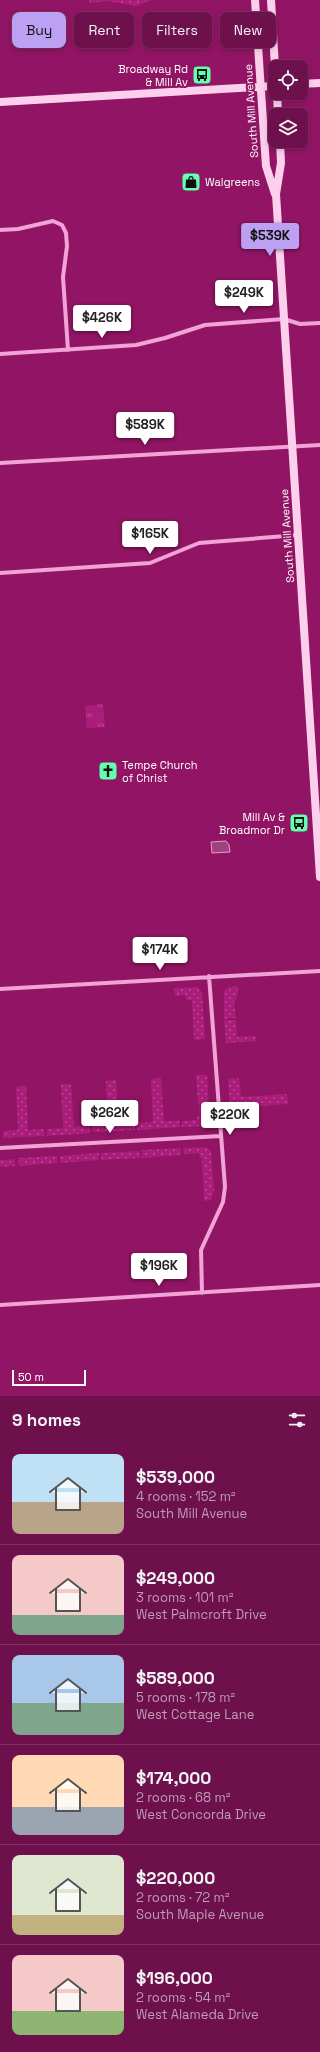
<!DOCTYPE html>
<meta charset="utf-8">
<style>
body{margin:0;font-family:"Space Grotesk",sans-serif;background:#751e55;color:#f1f3f6;height:100vh;display:flex;flex-direction:column;font-size:15px;white-space:nowrap}
*{box-sizing:border-box;margin:0}
p{font-size:13px;color:#bf9db5}
.icon{flex:none;width:22px;height:22px;fill:none;stroke:currentColor;stroke-width:2;stroke-linecap:round;stroke-linejoin:round}
.map{position:relative;height:1396px;overflow:hidden}
.drawer{display:flex;flex-direction:column;background:#6d104b;flex:1}
.drawer>*{flex:none}
.guide{position:absolute;left:12px;top:12px;width:296px;height:36px;display:flex;gap:8px}
.tools{position:absolute;left:268px;top:60px;display:grid;gap:8px}
.tools a{display:grid;place-items:center;width:40px;height:40px;border-radius:8px;background:#6d104b;box-shadow:0 2px 6px #0003,0 0 0 1px #7f3063;font-size:20px}
.scale{position:absolute;left:12px;bottom:10px;width:74px;box-sizing:border-box;padding-left:4px;border:2px solid #fff;border-top:0;font-size:11px;line-height:14px;white-space:nowrap;color:#fff;-webkit-text-stroke:3px #911564;paint-order:stroke}
.price{position:absolute;translate:-50% -34px;padding:0 9px;border-radius:4px;background:#fff;color:#222;font-size:13px;line-height:26px;filter:drop-shadow(0 1px 2px #0008)}
.price::after{content:'';position:absolute;left:50%;top:24px;width:12px;height:9px;margin-left:-6px;background:inherit;clip-path:polygon(0 0,100% 0,50% 100%)}
.price.selected{background:#bca0f2;color:#111}
ul{padding:0;list-style:none}
li{display:flex;align-items:center;gap:12px;height:100px;padding:0 12px}
li+li{border-top:1px solid #7f3063}
li span{display:grid;place-items:center;flex:none;width:112px;height:80px;border-radius:8px;color:#555}
li>.icon{margin-inline-start:auto}
span .icon{width:48px;height:48px;fill:#fffc;stroke-width:1}
li b{font-size:17px}
h2{display:flex;justify-content:space-between;align-items:center;height:48px;padding:0 12px;font-size:17px}
.tag{padding:0 14px;border-radius:8px;background:#6d104b;box-shadow:0 2px 6px #0003,0 0 0 1px #7f3063;font-size:14px;line-height:36px}
.tag.selected{background:#bca0f2;color:#111}
.map>svg:first-child{display:block}
.grass{fill:url(#grass-dots)}
.park{fill:url(#park-tufts)}
.water{fill:#9d447d;stroke:#f494d4}
.lines{fill:none;stroke-linecap:round;stroke-linejoin:round}
.street{stroke:#f1a2d6;stroke-width:4}
.secondary{stroke:#fcd0ec;stroke-width:8}
.labels{text-anchor:middle;dominant-baseline:central;stroke-width:4;stroke-linejoin:round;paint-order:stroke}
.poi-label{font-size:11px;fill:#fff;stroke:#911564;text-anchor:end}
.street-label{font-size:11px;fill:#fff;stroke:#911564}
</style>
<div class="map">
<svg width="320" height="1396" viewBox="0 0 320 1396">
<defs>
<pattern id="grass-dots" width="8" height="8" patternUnits="userSpaceOnUse"><rect width="8" height="8" fill="#ab1d7a"/><path d="M2 2h.1M6 6h.1" fill="none" stroke="#bc4a95" stroke-width="1.8" stroke-linecap="round"/></pattern>
<pattern id="park-tufts" width="24" height="20" patternUnits="userSpaceOnUse"><rect width="24" height="20" fill="#ab1d7a"/><path d="M3 7l-1-3M5 7V3M7 7l1-3M15 17l-1-3M17 17v-4M19 17l1-3" fill="none" stroke="#bc4a95"/></pattern>
</defs>
<rect width="100%" height="100%" fill="#911564"/>
<path class="grass" d="M89,0H158L148,1L137,6L108,1L90,3Z
M238,986V995L234,1002L236,1018L224,1019V991L228,987Z
M197,987L202,993L205,1039L194,1040L192,1000H186L185,995L175,996L174,988Z
M224,1020H236L237,1037L256,1036L257,1041L226,1043Z
M196,1075H207L210,1121L205,1126L182,1127V1121L197,1120V1115H199Z
M161,1078L164,1121H180V1127L137,1130V1123L153,1122L151,1079Z
M239,1078L241,1097L287,1094L288,1104L249,1107L240,1113L241,1129L231,1130L228,1079Z
M116,1080L119,1124L135,1123V1130L93,1132L92,1126L108,1124L106,1081Z
M61,1084H71L74,1127L90,1126V1133L47,1136V1129L63,1128Z
M26,1086L28,1130L44,1129L45,1136L3,1138V1131L18,1130L16,1087Z
M206,1147L211,1151L214,1190L211,1200L204,1201L202,1158H200L199,1153L184,1154L183,1148Z
M181,1148V1155L142,1158V1150Z
M140,1151V1158L101,1160V1153Z
M99,1153V1160L60,1163V1156Z
M57,1156V1163L19,1166L18,1158Z
M15,1159V1166L0,1167V1160Z"/>
<path class="park" d="M103,704L105,727L87,728L85,706Z"/>
<path class="water" d="M226,841L229,845L230,852L212,853L211,842Z"/>
<g class="lines">
<path class="street" d="M0,230L18,229L53,221L62,225L66,233L67,246L63,277L68,350
M0,354L136,345L165,338L205,325L284,319L300,324L320,323
M0,463L320,445
M0,573L150,563L199,543L298,535
M0,989L320,971
M0,1148L221,1136
M202,1293L201,1250L223,1202L225,1187L209,976
M0,1305L320,1285"/>
<path class="secondary" d="M255,0L266,166L275,194
M271,0L275,67
M301,84L320,83
M277,93L278,115
M0,102L275,86
M280,141L281,163L276,194L320,877"/>
</g>
<defs>
<g id="bus-square" transform="scale(1)"><rect x="-9" y="-9" width="18" height="18" rx="4" fill="#62ffb1" stroke="#911564"/><path d="M-5-6H5V4H4V6H2V4H-2V6H-4V4H-5ZM-3.5-4V0h7V-4ZM-3.5 1.2v1.5H-2V1.2ZM2 1.2v1.5H3.5V1.2Z" fill="#111"/></g>
<g id="shop-square" transform="scale(1)"><rect x="-9" y="-9" width="18" height="18" rx="4" fill="#62ffb1" stroke="#911564"/><path d="M-5-2.5h2.3a2.7 3.5 0 0 1 5.4 0H5L5.5 6h-11ZM-1.5-2.5h3a1.5 2.3 0 0 0-3 0Z" fill="#111"/></g>
<g id="church-square" transform="scale(1)"><rect x="-9" y="-9" width="18" height="18" rx="4" fill="#62ffb1" stroke="#911564"/><path d="M-1.2-6h2.4v3.5h3.3v2.4h-3.3V6h-2.4V-.1h-3.3v-2.4h3.3Z" fill="#111"/></g>
</defs>
<g fill-rule="evenodd">
<use href="#bus-square" x="202" y="75"/>
<use href="#shop-square" x="191" y="182"/>
<use href="#church-square" x="108" y="771"/>
<use href="#bus-square" x="299" y="823"/>
</g>
<g class="labels">
<g class="poi-label">
<text x="188" y="69">Broadway Rd<tspan x="188" dy="13">&amp; Mill Av</tspan></text>
<text x="205" y="182" text-anchor="start">Walgreens</text>
<text x="122" y="765" text-anchor="start">Tempe Church<tspan x="122" dy="13">of Christ</tspan></text>
<text x="285" y="817">Mill Av &amp;<tspan x="285" dy="13">Broadmor Dr</tspan></text>
</g>
<g class="street-label">
<text transform="translate(251 111) rotate(-94)">South Mill Avenue</text>
<text transform="translate(287 536) rotate(-94)">South Mill Avenue</text>
</g>
</g>
</svg>
<div class="tools">
<a><svg class="icon" aria-label="locate" viewBox="0 0 24 24"><circle cx="12" cy="12" r="6"/><path d="M12 2v4M12 18v4M2 12h4M18 12h4"/></svg></a>
<a><svg class="icon" aria-label="layers" viewBox="0 0 24 24"><path d="M12 4l9 5-9 5-9-5zM3 14l9 5 9-5"/></svg></a>
</div>
<div class="scale">50 m</div>
<b class="price selected" style="left:270px;top:257px">$539K</b>
<b class="price" style="left:244px;top:314px">$249K</b>
<b class="price" style="left:102px;top:339px">$426K</b>
<b class="price" style="left:145px;top:446px">$589K</b>
<b class="price" style="left:150px;top:555px">$165K</b>
<b class="price" style="left:160px;top:971px">$174K</b>
<b class="price" style="left:110px;top:1134px">$262K</b>
<b class="price" style="left:230px;top:1136px">$220K</b>
<b class="price" style="left:159px;top:1287px">$196K</b>
<div class="guide">
<a class="tag selected">Buy</a>
<a class="tag">Rent</a>
<a class="tag">Filters</a>
<a class="tag">New</a>
</div>
</div>
<section class="drawer">
<h2>9 homes<svg class="icon" aria-label="filters" viewBox="0 0 24 24"><path d="M4 7h16M4 17h16"/><circle cx="9" cy="7" r="2"/><circle cx="15" cy="17" r="2"/></svg></h2>
<ul>
<li><span style="background:linear-gradient(#bfe0f5 60%,#b9a48a 0)"><svg class="icon" aria-label="home" viewBox="0 0 24 24"><path d="M3 11l9-7 9 7M6 9v11h12V9"/></svg></span><div><b>$539,000</b><p>4 rooms · 152 m²</p><p>South Mill Avenue</p></div></li>
<li><span style="background:linear-gradient(#f6c9c9 75%,#7fa58c 0)"><svg class="icon" aria-label="home" viewBox="0 0 24 24"><path d="M3 11l9-7 9 7M6 9v11h12V9"/></svg></span><div><b>$249,000</b><p>3 rooms · 101 m²</p><p>West Palmcroft Drive</p></div></li>
<li><span style="background:linear-gradient(#a9c7e8 60%,#7fa58c 0)"><svg class="icon" aria-label="home" viewBox="0 0 24 24"><path d="M3 11l9-7 9 7M6 9v11h12V9"/></svg></span><div><b>$589,000</b><p>5 rooms · 178 m²</p><p>West Cottage Lane</p></div></li>
<li><span style="background:linear-gradient(#ffd9b3 65%,#9aa5b1 0)"><svg class="icon" aria-label="home" viewBox="0 0 24 24"><path d="M3 11l9-7 9 7M6 9v11h12V9"/></svg></span><div><b>$174,000</b><p>2 rooms · 68 m²</p><p>West Concorda Drive</p></div></li>
<li><span style="background:linear-gradient(#dfe7d0 75%,#c2b280 0)"><svg class="icon" aria-label="home" viewBox="0 0 24 24"><path d="M3 11l9-7 9 7M6 9v11h12V9"/></svg></span><div><b>$220,000</b><p>2 rooms · 72 m²</p><p>South Maple Avenue</p></div></li>
<li><span style="background:linear-gradient(#f6c9c9 70%,#8fb573 0)"><svg class="icon" aria-label="home" viewBox="0 0 24 24"><path d="M3 11l9-7 9 7M6 9v11h12V9"/></svg></span><div><b>$196,000</b><p>2 rooms · 54 m²</p><p>West Alameda Drive</p></div></li>
</ul>
</section>
